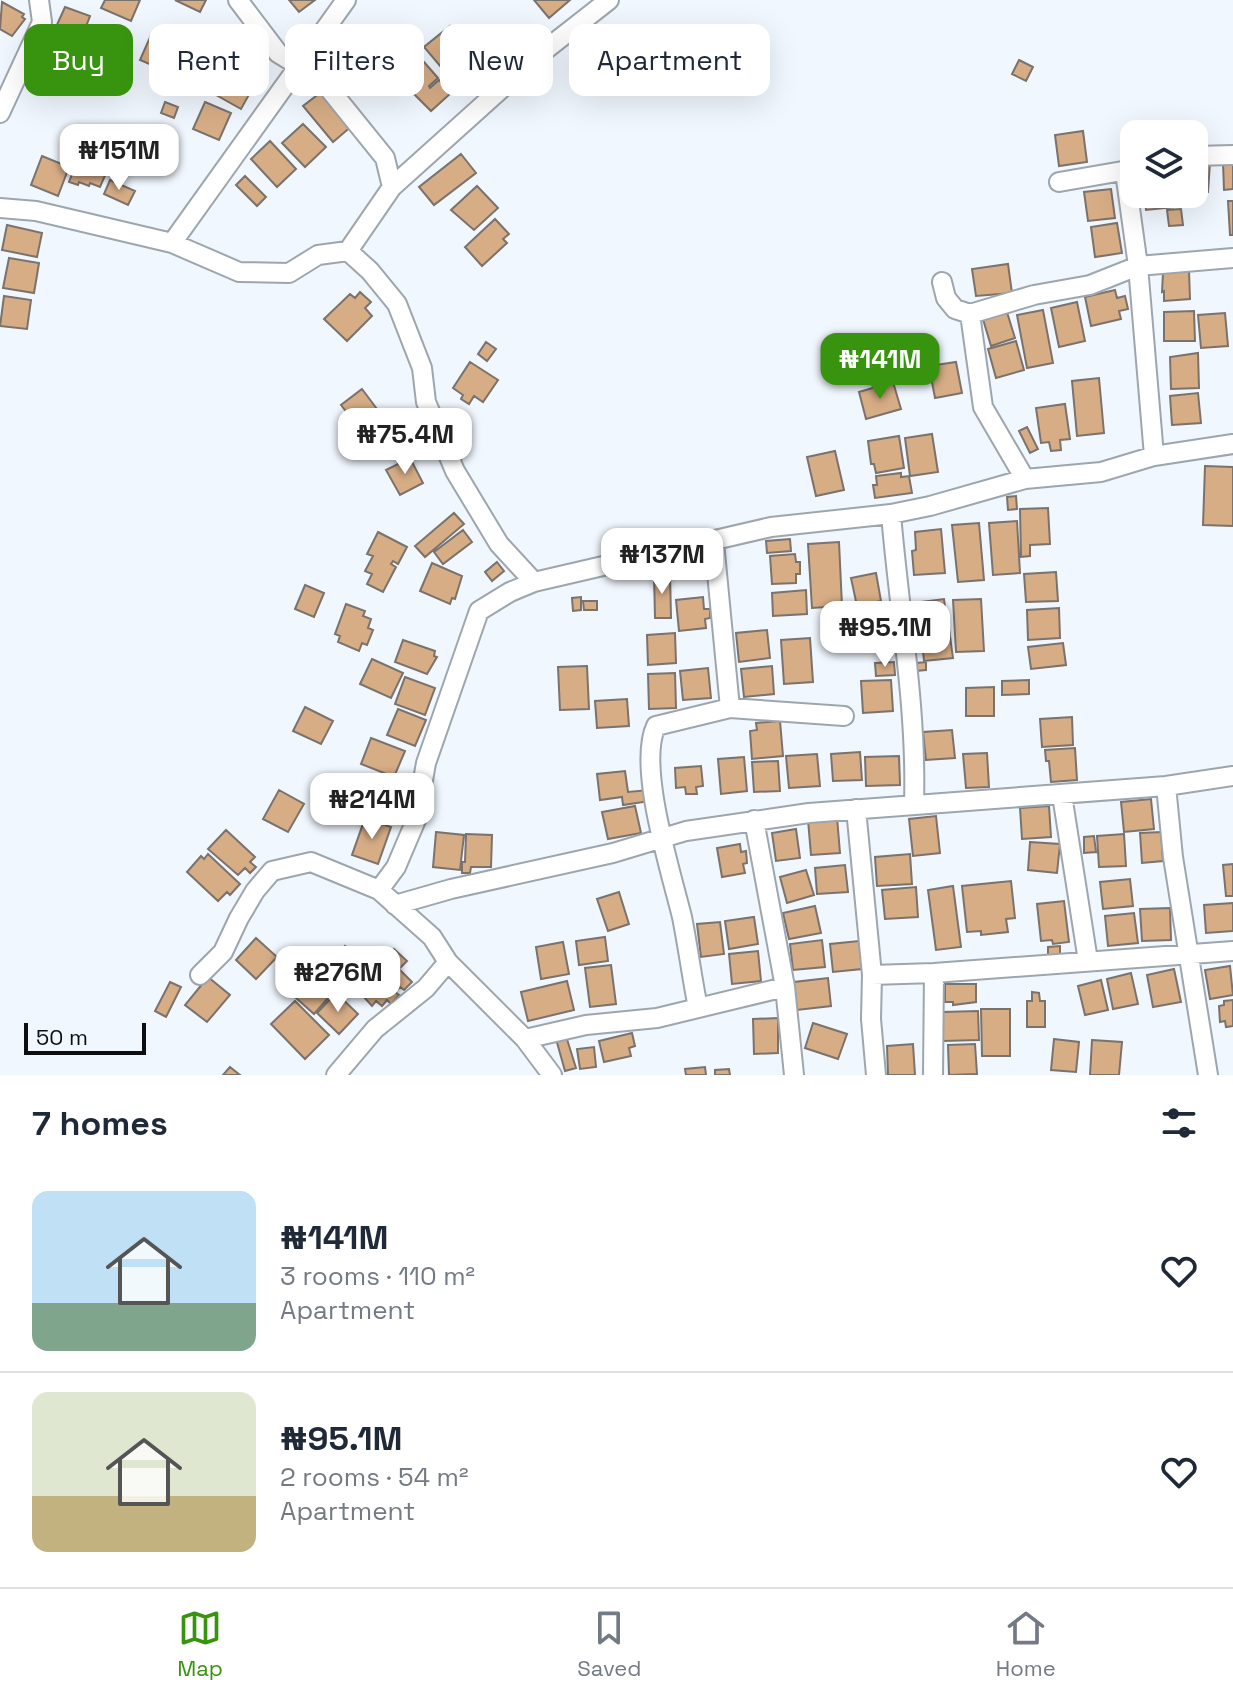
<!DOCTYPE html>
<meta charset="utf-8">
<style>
body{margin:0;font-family:"Space Grotesk",sans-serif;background:#f2f2f3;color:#1f2937;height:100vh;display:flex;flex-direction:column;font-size:30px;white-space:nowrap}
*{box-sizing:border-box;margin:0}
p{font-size:26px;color:#747a83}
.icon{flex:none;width:44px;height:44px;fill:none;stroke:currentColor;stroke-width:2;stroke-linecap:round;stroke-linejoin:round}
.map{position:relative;height:1075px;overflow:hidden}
.drawer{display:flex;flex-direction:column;background:#fff;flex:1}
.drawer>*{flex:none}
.top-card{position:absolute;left:24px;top:24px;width:800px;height:72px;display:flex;gap:16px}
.fabs{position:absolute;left:1120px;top:120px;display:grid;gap:16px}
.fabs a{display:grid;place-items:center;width:88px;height:88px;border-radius:16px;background:#fff;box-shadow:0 8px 32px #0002;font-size:40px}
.scale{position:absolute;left:24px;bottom:20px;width:122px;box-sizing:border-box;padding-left:8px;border:4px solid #0c0e11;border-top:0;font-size:22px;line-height:28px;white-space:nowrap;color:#0c0e11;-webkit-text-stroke:6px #f1f7fe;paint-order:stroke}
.price{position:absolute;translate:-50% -68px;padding:0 18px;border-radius:16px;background:#fff;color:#222;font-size:26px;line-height:52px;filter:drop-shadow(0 2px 4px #0008)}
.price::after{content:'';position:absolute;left:50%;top:48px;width:24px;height:18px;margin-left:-12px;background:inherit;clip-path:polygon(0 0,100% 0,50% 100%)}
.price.current{background:#38940f;color:#fff}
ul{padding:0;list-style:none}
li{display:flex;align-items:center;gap:24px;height:200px;padding:0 32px}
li+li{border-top:2px solid #e0e1e3}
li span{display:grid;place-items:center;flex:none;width:224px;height:160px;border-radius:16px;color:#555}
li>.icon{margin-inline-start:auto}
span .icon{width:96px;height:96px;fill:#fffc;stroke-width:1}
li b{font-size:34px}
h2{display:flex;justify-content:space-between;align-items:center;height:96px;padding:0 32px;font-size:34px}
.pill{padding:0 28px;border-radius:16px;background:#fff;box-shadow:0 8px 32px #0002;font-size:28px;line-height:72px}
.pill.current{background:#38940f;color:#fff}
.dock{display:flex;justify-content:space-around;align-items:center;height:112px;border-top:2px solid #e0e1e3;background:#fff;font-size:22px;color:#747a83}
.dock a{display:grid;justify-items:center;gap:4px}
.dock .current{color:#38940f}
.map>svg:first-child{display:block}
.building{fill:#d7ad86;stroke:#7a726c;stroke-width:2}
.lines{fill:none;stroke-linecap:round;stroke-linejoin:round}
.minor-casing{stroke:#9ea6ad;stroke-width:22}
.minor{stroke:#fff;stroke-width:18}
</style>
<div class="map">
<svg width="1233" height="1075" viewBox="0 0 1233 1075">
<rect width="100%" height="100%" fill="#f1f7fe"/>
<path class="building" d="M105,0H140L131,21L101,8Z
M175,0H206L200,12Z
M289,0H315L299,12Z
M534,0H570L549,18Z
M2,2L24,14L22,17L25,19L12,36L0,29Z
M65,7L90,16L82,37L56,27Z
M450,26L482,65L477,69L482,74L467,86L462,81L457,86L424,47Z
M102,29L118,36L113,46L97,40Z
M57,33L84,44L70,76L44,66Z
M151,35L184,49L173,74L140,60Z
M376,35L396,53L374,78L354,60Z
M1019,60L1033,67L1026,81L1012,74Z
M424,62L438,78L429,86L430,88L439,80L451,93L431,111L399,79L417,63L420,66Z
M225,66L256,82L241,109L211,92Z
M324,90L353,125L333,142L303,106Z
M165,102L178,107L174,118L161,113Z
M205,102L231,113L219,140L193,129Z
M303,124L326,147L305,167L282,143Z
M1083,131L1087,162L1059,166L1055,135Z
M270,141L296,169L277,187L251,159Z
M81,152L110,164L100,187L90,183L89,186L79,182L78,185L69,182Z
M461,154L476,173L434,205L419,187Z
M42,156L69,167L58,196L31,185Z
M1210,163L1208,192H1194V164Z
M1223,163H1233V189L1224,190Z
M245,176L266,197L257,206L236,185Z
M110,180L135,191L128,205L104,194Z
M477,186L498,208L474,230L451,210Z
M1111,189L1115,218L1088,221L1084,192Z
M1145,194H1173L1174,207L1146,210Z
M1228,201H1233V235H1230Z
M1181,209L1183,225L1169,226L1167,210Z
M495,219L509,234L503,239L507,243L482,266L465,247Z
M1117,223L1122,253L1095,257L1091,227Z
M7,225L42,233L37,257L2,250Z
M9,258L39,263L34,293L3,288Z
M1008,264L1012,293L976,296L972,269Z
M1189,271L1190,299L1164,301V291L1162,292L1163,273Z
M1115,290L1117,298L1125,296L1128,309L1119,311L1121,319L1091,326L1085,297Z
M360,292L371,302L365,308L372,316L347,341L324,319L350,294L355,298Z
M4,296L31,300L27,329L0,326Z
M1077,302L1085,341L1059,347L1051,308Z
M1006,309L1015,338L991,346L982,316Z
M1043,310L1053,363L1027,368L1017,315Z
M1194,311L1195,341H1164V312Z
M1225,313L1228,346L1201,348L1198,315Z
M1016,341L1024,370L996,378L988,349Z
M486,342L496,349L487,361L478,354Z
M1198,353L1199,388L1171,389L1170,357Z
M470,362L498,380L483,402L474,396L469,404L461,399L463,395L453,388Z
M956,362L962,393L935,398L929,366Z
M1099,378L1104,433L1077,436L1072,381Z
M893,382L901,409L866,419L859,392Z
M362,389L380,413L360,429L341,405Z
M1198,393L1201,423L1172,425L1170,396Z
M1065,404L1070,439L1060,440L1061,450L1051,451L1049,442L1041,443L1036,408Z
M1027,427L1038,449L1030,453L1019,431Z
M932,434L938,472L910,476L905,438Z
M899,436L904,468L876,473L874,464H871L868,441Z
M835,451L844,490L816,496L807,457Z
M410,458L423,483L400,495L386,470Z
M1205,466L1233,467V526L1203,525Z
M901,473V477L909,476L912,493L875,498L873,485H877L876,476Z
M1016,496L1017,509L1008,510L1007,497Z
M1048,508L1050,544L1030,545V556L1021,557L1020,509Z
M454,513L464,524L425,557L415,546Z
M1017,521L1020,573L993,575L989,523Z
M979,523L984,580L958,582L952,525Z
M941,529L945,573L914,575L912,551L916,550L915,532Z
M463,530L472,542L443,564L434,552Z
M378,532L407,547L398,564L393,561L391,564L396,567L383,592L367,584L372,574L365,571L373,556L367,554Z
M790,539L791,551L767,553L766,541Z
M839,542L842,606L812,608L808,544Z
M795,554L796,562H800V574H796V583L772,584L770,556Z
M497,562L504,571L492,581L485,572Z
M432,563L462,576L455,599L452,598L450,604L420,591Z
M1056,572L1058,601L1026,602L1024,574Z
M654,573H670L671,618H655Z
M876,573L881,601L857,606L851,578Z
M305,585L324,593L314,617L295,609Z
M806,590L807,614L773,616L772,593Z
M581,597V610L573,611L572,598Z
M703,597L704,609H710V618L705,619L706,628L679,631L676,600Z
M944,599L947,623L923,626L920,602Z
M981,599L984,651L956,652L953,600Z
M583,601H597V610H584Z
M346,604L365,611L363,616L371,619L368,628L373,630L367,645L362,643L359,651L338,642L340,636L335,634Z
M1059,608L1060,638L1028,640L1027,610Z
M949,629L953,658L924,661L921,632Z
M767,630L770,658L739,662L736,633Z
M675,633L676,663L648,665L647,635Z
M810,638L813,682L784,684L781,640Z
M403,640L435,651L434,656L437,657L427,674L395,662Z
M1063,643L1066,665L1031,669L1028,647Z
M372,659L403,673L391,698L360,684Z
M894,662L895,675L876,676L875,663Z
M926,662V670L916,671V663Z
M587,666L589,709L560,710L558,667Z
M772,666L774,694L744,697L741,669Z
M708,668L711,698L683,700L680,671Z
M675,673L676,708L649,709L648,674Z
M405,677L435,688L425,715L395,704Z
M891,680L893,711L863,713L861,681Z
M1029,680V694L1002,695V681Z
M994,687V716H966V688Z
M627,699L629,726L597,728L595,701Z
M305,707L333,721L321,744L293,731Z
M398,709L426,720L415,746L387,735Z
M1072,717L1073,745L1042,747L1040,719Z
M780,721L783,756L752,759L750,731L757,730L756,723Z
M952,730L955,758L926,760L923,732Z
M371,738L405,751L394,777L361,764Z
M1075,748L1077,780L1051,782L1049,761H1046L1045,750Z
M860,752L862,780L833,781L831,754Z
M987,753L989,787L966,788L963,754Z
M817,754L820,786L789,788L786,756Z
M899,756L900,785L866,786L865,757Z
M744,757L747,791L721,794L718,759Z
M778,761L780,791L754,792L752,762Z
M701,766L703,786L696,787L697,794H686L685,787L676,788L675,768Z
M625,771L628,792L649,790L650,801L623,805L622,797L600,800L597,774Z
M279,790L304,804L288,832L263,819Z
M407,791L409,817L369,819L368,793Z
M1151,799L1154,829L1124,832L1121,802Z
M635,806L641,833L608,839L602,812Z
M1049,806L1051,837L1022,839L1020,808Z
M936,816L940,853L913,856L909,819Z
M837,817L840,853L811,855L808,820Z
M365,818L391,827L378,864L352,855Z
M796,829L800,858L776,861L772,833Z
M226,830L255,857L250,862L256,867L250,873L245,868L238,875L208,849Z
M436,832L464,835L460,870L433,867Z
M1161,832L1163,861L1142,863L1140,833Z
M466,834L492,835L491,867H471L470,873H462V862H465Z
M1124,834L1126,866L1099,867L1097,836Z
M1094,836L1096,852L1084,853V837Z
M1030,842L1060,844L1057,873L1028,870Z
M740,844L741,852L746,851L747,863L743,864L745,873L722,877L717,848Z
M208,854L240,884L230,895L227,892L218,901L187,872L201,856L204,859Z
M910,854L912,884L877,886L875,857Z
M1233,864V896H1226L1223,865Z
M845,865L848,892L817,894L815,868Z
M806,870L814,895L787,903L780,877Z
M1130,879L1133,906L1103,909L1100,882Z
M1011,881L1015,918L1006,919L1008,932L981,935V931L967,932L962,886Z
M953,886L961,947L936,950L928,890Z
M916,887L918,917L885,919L882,890Z
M619,892L629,924L608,931L597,899Z
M1064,901L1069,942L1053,944L1052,940L1041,941L1037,904Z
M1233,903V931L1206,933L1204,905Z
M815,906L821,933L789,939L783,913Z
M1170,908L1171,940L1142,941L1140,909Z
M1134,913L1138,943L1108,946L1105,916Z
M754,917L758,944L729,949L725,921Z
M720,922L724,954L701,957L697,924Z
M605,937L608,961L579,965L576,941Z
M256,938L277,957L256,979L236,960Z
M822,940L825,967L793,970L790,944Z
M859,941L862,969L833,972L830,944Z
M563,942L569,974L541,979L536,947Z
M345,946L362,962L347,979L329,964Z
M1060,946V956L1048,957V947Z
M394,949L407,961L399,969L412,982L404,990L400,987L395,992L399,995L391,1004L387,1000L382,1006L376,1001L372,1006L355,987L363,979L357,974L376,953L383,960Z
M758,951L761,981L732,984L729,954Z
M611,965L616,1004L590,1007L585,968Z
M1230,966L1233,995L1210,999L1205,970Z
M1174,969L1181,1002L1153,1007L1147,975Z
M1131,973L1138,1004L1113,1009L1107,979Z
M318,974L335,990L314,1014L296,998Z
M208,977L230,995L207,1022L185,1005Z
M828,978L831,1006L797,1010L794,982Z
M1101,980L1108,1010L1085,1015L1078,986Z
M567,981L574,1010L528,1021L521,992Z
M170,982L181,987L166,1017L155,1011Z
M945,984H976V1002L953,1005V1002H945Z
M1032,992L1039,993L1040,1001H1045V1027H1027V1001H1032Z
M336,993L358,1014L339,1034L317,1013Z
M1233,1000V1026L1226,1027L1225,1021L1220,1022L1219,1006L1224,1005V1001Z
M295,1001L329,1035L305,1059L271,1024Z
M981,1009H1010V1056H982Z
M978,1011L979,1040L943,1041L942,1012Z
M778,1018V1053L754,1054L753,1019Z
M813,1023L847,1034L838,1059L805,1048Z
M632,1033L635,1046L629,1048L631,1056L604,1062L599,1041Z
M566,1036L576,1068L565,1071L556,1039Z
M1054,1039L1079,1042L1076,1072L1051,1070Z
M1092,1040L1122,1042L1119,1075H1090Z
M913,1044L915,1075H888L887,1046Z
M975,1044L977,1074L949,1075L948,1045Z
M594,1047L596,1067L580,1069L577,1049Z
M230,1067L240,1075H223Z
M705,1067L706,1075H686L685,1069Z
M729,1069L730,1075H715V1070Z"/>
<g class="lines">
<g class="minor-casing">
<path id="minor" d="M238,0L278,53L322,80L385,158L392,187
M0,113L42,22L39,0
M1194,156L1233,155
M1125,172L1138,266L1154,456
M1059,182L1134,169
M0,208L36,211L172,243L239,272L289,273L318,255L348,251L370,271L397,304L422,368L426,402L455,471L499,544L534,582
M172,243L346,0
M348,251L392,187L540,54L609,0
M942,282L946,298L955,309L970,314L1034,295L1090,285L1138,266L1233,258
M970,314L983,407L1025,479
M891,514C899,611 917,707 914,804
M714,542L730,708
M1166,786L1173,857L1208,1075
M1062,795L1088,961
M856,809L872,975L871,1019L876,1075
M754,820L785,987L794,1075
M379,890L396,867L416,820L426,763L479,611L510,592L534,582L771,527L891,514L930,506L1025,479L1101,472L1154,456L1233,444
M395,905L451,889L613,853L686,831L809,813L1166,786L1233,776
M200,975L223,952L239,918L255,891L272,871L311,862L379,890L432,937L448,962L525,1039L552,1075
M872,975L934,973L1233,951
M698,1008C692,978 688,947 682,917C671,872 637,766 656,726L730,708L844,716
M525,1039L586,1025L657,1018L785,987
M336,1075L375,1029L426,988L448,962
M933,1075L934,973"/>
</g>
<use href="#minor" class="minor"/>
</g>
</svg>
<div class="fabs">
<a><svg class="icon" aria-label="layers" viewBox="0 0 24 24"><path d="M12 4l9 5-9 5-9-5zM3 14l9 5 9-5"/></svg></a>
</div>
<div class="scale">50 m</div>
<b class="price" style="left:119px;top:192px">₦151M</b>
<b class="price current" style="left:880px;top:401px">₦141M</b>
<b class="price" style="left:405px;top:476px">₦75.4M</b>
<b class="price" style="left:662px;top:596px">₦137M</b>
<b class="price" style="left:885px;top:669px">₦95.1M</b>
<b class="price" style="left:372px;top:841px">₦214M</b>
<b class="price" style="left:338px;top:1014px">₦276M</b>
<div class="top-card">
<a class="pill current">Buy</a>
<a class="pill">Rent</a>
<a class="pill">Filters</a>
<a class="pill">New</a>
<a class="pill">Apartment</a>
</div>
</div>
<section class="drawer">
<h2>7 homes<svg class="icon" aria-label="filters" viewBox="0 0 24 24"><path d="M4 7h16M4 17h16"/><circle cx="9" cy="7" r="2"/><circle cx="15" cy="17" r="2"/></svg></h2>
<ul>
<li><span style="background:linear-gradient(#bfe0f5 70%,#7fa58c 0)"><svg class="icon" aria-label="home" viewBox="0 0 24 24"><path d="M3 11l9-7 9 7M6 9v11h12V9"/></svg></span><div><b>₦141M</b><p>3 rooms · 110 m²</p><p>Apartment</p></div><svg class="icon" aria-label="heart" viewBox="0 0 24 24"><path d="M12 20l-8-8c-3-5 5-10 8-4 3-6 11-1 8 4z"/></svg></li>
<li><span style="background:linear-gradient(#dfe7d0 65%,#c2b280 0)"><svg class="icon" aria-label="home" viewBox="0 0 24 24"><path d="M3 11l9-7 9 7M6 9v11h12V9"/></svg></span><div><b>₦95.1M</b><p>2 rooms · 54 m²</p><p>Apartment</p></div><svg class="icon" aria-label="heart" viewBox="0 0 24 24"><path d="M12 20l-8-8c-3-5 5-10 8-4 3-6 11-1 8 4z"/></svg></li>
</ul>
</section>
<nav class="dock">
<a class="current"><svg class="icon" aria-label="map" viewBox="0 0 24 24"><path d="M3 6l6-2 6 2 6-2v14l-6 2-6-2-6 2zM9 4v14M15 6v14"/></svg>Map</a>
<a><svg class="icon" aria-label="saved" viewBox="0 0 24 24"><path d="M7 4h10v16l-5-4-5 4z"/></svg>Saved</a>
<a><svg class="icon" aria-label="home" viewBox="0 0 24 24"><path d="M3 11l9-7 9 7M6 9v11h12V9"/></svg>Home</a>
</nav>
